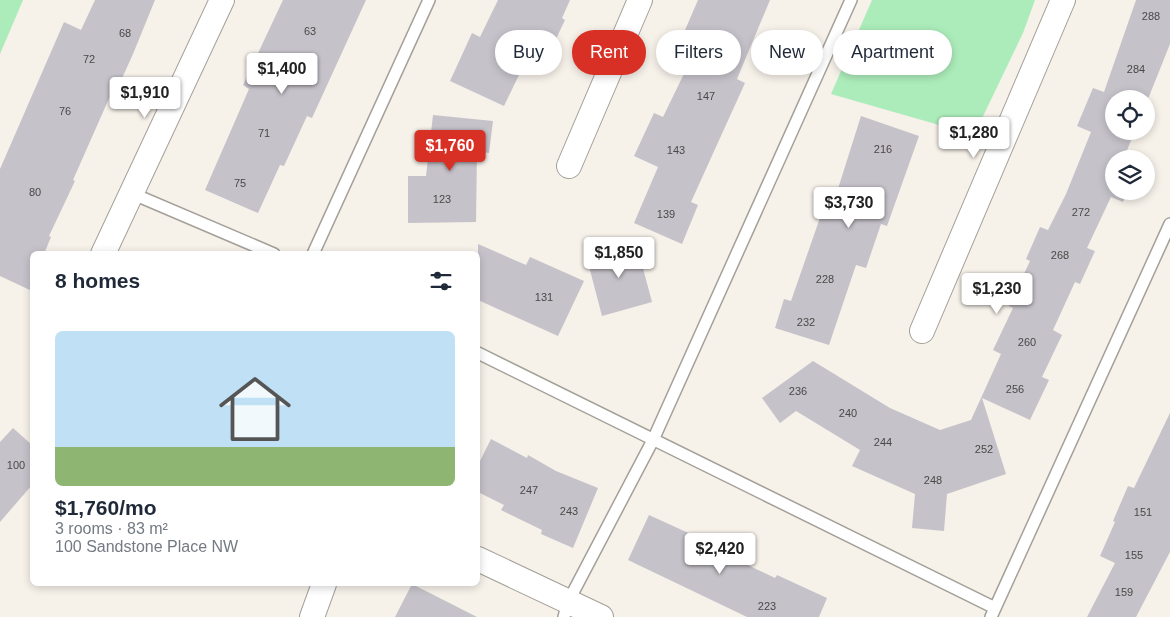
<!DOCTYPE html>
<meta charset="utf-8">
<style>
body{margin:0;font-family:Helvetica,sans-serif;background:#f6f6f7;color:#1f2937;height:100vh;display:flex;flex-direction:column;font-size:19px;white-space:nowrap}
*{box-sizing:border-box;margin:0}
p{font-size:16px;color:#747a83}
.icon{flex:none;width:28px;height:28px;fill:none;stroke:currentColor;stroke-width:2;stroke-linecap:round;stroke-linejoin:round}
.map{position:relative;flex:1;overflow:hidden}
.details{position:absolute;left:30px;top:251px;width:450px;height:335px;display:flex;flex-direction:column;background:#fff;border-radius:8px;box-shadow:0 2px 8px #0003}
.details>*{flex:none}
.banner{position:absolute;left:495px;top:30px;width:475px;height:45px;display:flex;gap:10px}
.controls{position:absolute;left:1105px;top:90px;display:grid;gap:10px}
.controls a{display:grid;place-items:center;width:50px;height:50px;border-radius:50%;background:#fff;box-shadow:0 2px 8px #0003;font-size:25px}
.price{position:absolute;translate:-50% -42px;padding:0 11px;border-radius:5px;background:#fff;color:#222;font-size:16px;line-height:32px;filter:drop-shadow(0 1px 2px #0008)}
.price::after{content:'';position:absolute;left:50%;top:30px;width:15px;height:11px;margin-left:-8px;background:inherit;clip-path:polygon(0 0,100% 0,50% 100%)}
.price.on{background:#d93025;color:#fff}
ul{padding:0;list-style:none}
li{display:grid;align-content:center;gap:10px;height:265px;padding:0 25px}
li+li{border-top:1px solid #e0e1e3}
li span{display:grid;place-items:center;height:155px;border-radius:8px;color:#555}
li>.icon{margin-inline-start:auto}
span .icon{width:90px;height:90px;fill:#fffc;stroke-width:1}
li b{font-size:21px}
h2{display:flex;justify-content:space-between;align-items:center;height:60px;padding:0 25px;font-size:21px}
.pill{padding:0 18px;border-radius:22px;background:#fff;box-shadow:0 2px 8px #0003;font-size:18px;line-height:45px}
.pill.on{background:#d93025;color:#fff}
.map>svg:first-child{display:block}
.green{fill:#acecba}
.building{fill:#c6c2ca}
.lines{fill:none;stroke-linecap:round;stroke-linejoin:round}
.lane-casing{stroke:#a4a099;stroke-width:14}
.street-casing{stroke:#a4a099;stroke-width:26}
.lane{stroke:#fff;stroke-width:11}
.street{stroke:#fff;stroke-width:24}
.labels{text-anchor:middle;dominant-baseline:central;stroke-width:4;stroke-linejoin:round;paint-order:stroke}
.number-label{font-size:11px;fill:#4a4848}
</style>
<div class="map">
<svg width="1170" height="617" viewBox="0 0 1170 617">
<rect width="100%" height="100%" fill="#f6f1e9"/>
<path class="green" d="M0,0H23L0,54Z
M872,0H1035L1023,33L974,135L831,94Z"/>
<path class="building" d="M95,0H155L133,54L114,96L111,94L73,180L75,181L49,236L51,237L44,254H32V291L0,276V169L64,22L81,30Z
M283,0H366L312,118L307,116L284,166L280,165L258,213L205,190L249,89L243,85Z
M498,0H570L562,18L565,20L548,56L532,48L504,106L450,81L472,33L480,37Z
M698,0H770L737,79L745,83L691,202L698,205L682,244L634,223L658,167L634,156L654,113L663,117L695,51L679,44Z
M1136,0H1170V44L1146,104V99H1114V131H1135L1125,155L1134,159H1114V191H1128L1123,202L1111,197L1087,248L1095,251L1080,284L1075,282L1053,330L1062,335L1042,377L1049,380L1030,420L982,398L1006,474L947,494L944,531L912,528L915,494L852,466L860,450L796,411L780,423L762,398L813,361L890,408L940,430L971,420L1001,354L993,350L1013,308L1009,306L1030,261L1026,259L1040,227L1048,230L1066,194L1091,132L1077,126L1093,88L1104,92Z
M433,115L493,121L489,153L477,151L476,222L408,223V176H426Z
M861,116L919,136L887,226L881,224L866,268L856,265L829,345L775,328L784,299L791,301L822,212L830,214Z
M636,242L652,302L602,316L586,255Z
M478,244L526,265L530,257L584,281L558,336L478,300Z
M1170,413V552L1136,617H1087L1115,563L1100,556L1115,522L1113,521L1128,486L1134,488Z
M13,428L32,445V485L0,522V442Z
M491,439L527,458L528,455L556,471L598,488L573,548L541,534L542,530L501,510L504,505L478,492V465Z
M649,515L695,536L693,539L775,578L777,575L827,598L819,617H747L628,560Z
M412,584L477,617H395Z"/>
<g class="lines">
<g class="lane-casing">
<path id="lane" d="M131,193L274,254
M313,254L429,0
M478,353L995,608
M564,617L568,602L653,440L851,0
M991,617L1170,224"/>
</g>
<g class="street-casing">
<path id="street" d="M569,166L640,0
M103,254L222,0
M922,331L1063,0
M478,559L601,617
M312,617L324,584"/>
</g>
<use href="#lane" class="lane"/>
<use href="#street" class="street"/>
</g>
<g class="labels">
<g class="number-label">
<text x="1151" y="16">288</text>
<text x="310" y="31">63</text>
<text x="125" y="33">68</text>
<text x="89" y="59">72</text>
<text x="1136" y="69">284</text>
<text x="706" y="96">147</text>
<text x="65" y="111">76</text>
<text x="264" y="133">71</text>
<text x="883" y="149">216</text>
<text x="676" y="150">143</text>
<text x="240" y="183">75</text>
<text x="35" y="192">80</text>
<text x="442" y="199">123</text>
<text x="1081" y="212">272</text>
<text x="666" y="214">139</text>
<text x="1060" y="255">268</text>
<text x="825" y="279">228</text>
<text x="544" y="297">131</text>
<text x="806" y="322">232</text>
<text x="1027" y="342">260</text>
<text x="1015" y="389">256</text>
<text x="798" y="391">236</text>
<text x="848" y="413">240</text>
<text x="883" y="442">244</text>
<text x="984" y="449">252</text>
<text x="16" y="465">100</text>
<text x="933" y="480">248</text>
<text x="529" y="490">247</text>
<text x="569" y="511">243</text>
<text x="1143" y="512">151</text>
<text x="1134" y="555">155</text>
<text x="1124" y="592">159</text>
<text x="767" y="606">223</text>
</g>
</g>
</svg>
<div class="controls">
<a><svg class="icon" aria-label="locate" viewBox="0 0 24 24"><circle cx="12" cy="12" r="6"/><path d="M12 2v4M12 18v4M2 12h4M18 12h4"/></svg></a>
<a><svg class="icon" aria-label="layers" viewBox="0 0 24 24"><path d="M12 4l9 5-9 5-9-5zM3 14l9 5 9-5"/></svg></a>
</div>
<b class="price" style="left:282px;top:95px">$1,400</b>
<b class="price" style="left:145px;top:119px">$1,910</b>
<b class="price" style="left:974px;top:159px">$1,280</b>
<b class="price on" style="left:450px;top:172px">$1,760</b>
<b class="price" style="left:849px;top:229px">$3,730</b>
<b class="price" style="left:619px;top:279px">$1,850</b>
<b class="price" style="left:997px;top:315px">$1,230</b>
<b class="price" style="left:720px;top:575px">$2,420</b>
<div class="banner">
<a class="pill">Buy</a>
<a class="pill on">Rent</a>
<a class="pill">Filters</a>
<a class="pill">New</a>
<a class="pill">Apartment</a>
</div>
<section class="details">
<h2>8 homes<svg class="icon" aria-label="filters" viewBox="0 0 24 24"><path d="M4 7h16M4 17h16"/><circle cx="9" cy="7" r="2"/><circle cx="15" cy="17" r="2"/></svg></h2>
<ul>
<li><span style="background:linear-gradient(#bfe0f5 75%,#8fb573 0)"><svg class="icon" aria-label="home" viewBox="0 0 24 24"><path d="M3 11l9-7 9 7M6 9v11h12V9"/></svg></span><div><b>$1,760/mo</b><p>3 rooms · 83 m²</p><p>100 Sandstone Place NW</p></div></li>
</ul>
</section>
</div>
